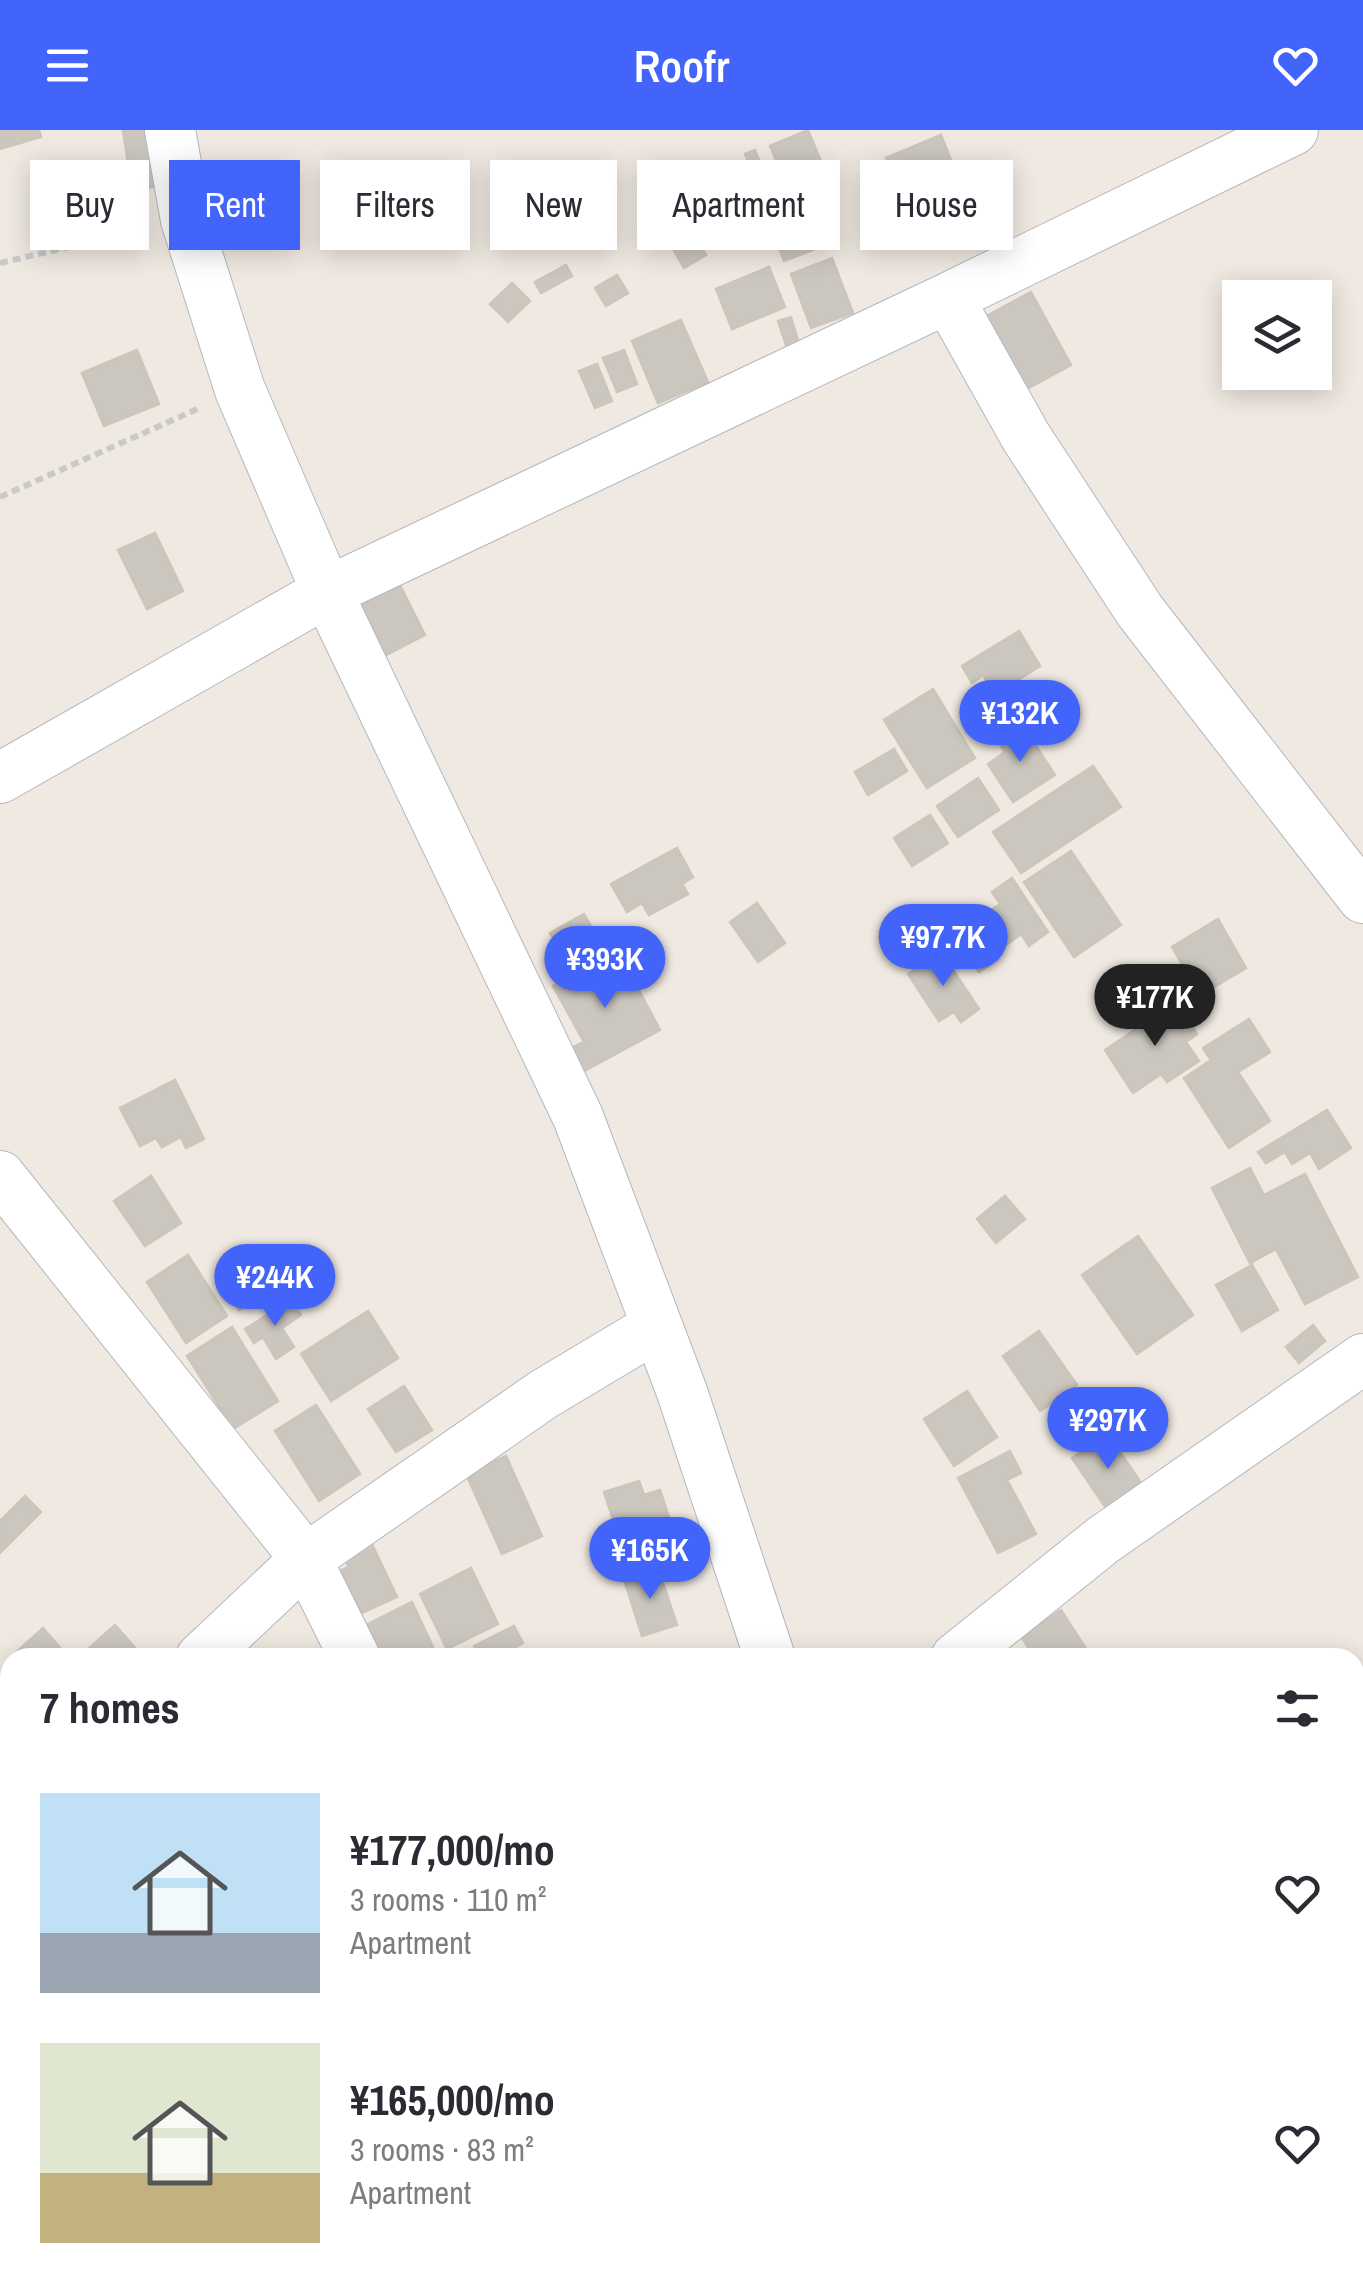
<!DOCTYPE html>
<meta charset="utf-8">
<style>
body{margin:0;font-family:"Archivo Narrow",sans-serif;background:#f7f7f7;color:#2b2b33;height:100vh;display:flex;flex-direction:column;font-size:38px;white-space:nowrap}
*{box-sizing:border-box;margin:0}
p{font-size:32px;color:#7c7c81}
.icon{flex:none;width:55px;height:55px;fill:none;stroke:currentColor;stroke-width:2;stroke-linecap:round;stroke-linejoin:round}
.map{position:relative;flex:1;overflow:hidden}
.panel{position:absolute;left:0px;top:1518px;width:1365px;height:642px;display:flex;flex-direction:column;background:#fff;border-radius:30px 30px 0 0;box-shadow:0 5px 25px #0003}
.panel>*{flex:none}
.top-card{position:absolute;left:30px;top:30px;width:1305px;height:90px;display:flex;gap:20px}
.buttons{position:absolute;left:1222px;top:150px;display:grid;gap:20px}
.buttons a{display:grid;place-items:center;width:110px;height:110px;border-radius:0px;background:#fff;box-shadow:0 5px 25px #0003;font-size:50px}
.price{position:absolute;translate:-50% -85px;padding:0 22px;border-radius:35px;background:#4264fb;color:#fff;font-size:32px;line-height:65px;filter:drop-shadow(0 2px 5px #0008)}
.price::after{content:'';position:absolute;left:50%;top:60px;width:30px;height:22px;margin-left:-15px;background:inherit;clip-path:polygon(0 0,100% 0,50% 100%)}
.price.on{background:#222;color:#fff}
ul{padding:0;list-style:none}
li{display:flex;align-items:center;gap:30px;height:250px;padding:0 40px}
li span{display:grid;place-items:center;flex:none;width:280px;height:200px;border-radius:0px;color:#555}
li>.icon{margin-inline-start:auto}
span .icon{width:120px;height:120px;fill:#fffc;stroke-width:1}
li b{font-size:42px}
h2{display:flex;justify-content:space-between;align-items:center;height:120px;padding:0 40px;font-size:42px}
.chip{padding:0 35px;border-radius:0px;background:#fff;box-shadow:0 5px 25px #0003;font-size:35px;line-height:90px}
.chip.on{background:#4264fb;color:#fff}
header{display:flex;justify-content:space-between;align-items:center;height:130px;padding:0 40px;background:#4264fb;color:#fff;font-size:45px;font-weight:600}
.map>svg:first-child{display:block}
.green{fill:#b6e59e}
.building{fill:#cbc7bf;stroke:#cbc5ba;stroke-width:2.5}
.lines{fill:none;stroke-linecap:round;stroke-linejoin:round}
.minor-casing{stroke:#b4b7c1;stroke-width:52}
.path{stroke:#c9c9c9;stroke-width:6;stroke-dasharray:8 5;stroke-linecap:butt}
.minor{stroke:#fff;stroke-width:50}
</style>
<header><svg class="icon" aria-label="menu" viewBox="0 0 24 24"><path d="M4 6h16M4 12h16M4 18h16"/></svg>Roofr<svg class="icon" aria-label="heart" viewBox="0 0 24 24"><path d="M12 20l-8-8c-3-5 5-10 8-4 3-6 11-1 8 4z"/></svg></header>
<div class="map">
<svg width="1363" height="2158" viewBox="0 0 1363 2158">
<rect width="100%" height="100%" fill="#efe9e1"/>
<path class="green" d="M1363,1725V2158H908L914,2150H1355V1729Z"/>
<path class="building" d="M0,0H39L41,7L0,19Z
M123,0H150L158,56L132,60Z
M808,0L825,41L787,56L770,16Z
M941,5L976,93L921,116L886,28Z
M755,20L771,59L761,63L745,24Z
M812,87L823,116L784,131L773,101Z
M690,96L706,125L684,138L667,108Z
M832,128L853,183L811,198L791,144Z
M566,135L572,146L541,163L535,152Z
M769,137L785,177L732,199L716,159Z
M617,145L628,163L606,176L595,158Z
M512,153L530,171L508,192L490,174Z
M1031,162L1071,235L1023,261L983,188Z
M791,187L800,217L788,221L778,191Z
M681,190L708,252L658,273L632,211Z
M137,220L159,274L104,296L82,243Z
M624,220L637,254L617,262L603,228Z
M597,234L612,271L595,278L579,241Z
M155,403L183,461L147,479L118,420Z
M397,449L425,505L382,527L354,471Z
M1019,501L1040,536L995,564L983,545L972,553L962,536Z
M933,559L975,628L927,658L884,590Z
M1023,596L1055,645L1013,672L988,634L1005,622L998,612Z
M894,619L907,641L868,665L855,642Z
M1093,636L1121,677L1021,743L993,702Z
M978,648L999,680L958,707L937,676Z
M930,685L948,713L912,736L894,708Z
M677,718L693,747L682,754L688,764L649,785L642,773L627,782L611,754Z
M1071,721L1121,795L1074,827L1024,752Z
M1012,748L1048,802L1029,816L1021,804L1001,819L980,788L1000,774L992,762Z
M757,773L785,813L758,832L730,792Z
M584,784L604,819L558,846L547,826L559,818L550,803Z
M1218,789L1246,838L1189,872L1172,840L1182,834L1172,817Z
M972,792L998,829L979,842L953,805Z
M618,821L660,900L582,942L569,919L584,912L553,856Z
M941,822L979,879L961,892L954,882L939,891L908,844Z
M1176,872L1197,904L1186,912L1199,931L1167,952L1161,944L1133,963L1105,920Z
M1249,889L1270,922L1238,942L1270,991L1229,1018L1184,948L1211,930L1203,918Z
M175,950L204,1009L186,1018L181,1007L162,1017L156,1008L140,1016L120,978Z
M1327,980L1351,1018L1319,1039L1310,1023L1292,1034L1285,1022L1266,1033L1258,1022Z
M1250,1038L1264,1065L1305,1044L1358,1147L1305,1174L1276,1119L1250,1133L1212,1058Z
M151,1046L181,1093L145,1116L114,1071Z
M1005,1066L1025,1089L996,1113L977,1089Z
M1138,1106L1193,1185L1137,1224L1082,1145Z
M271,1116L291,1146L239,1180L220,1150Z
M188,1125L227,1186L186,1213L147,1152Z
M1252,1135L1278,1180L1242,1201L1216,1155Z
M291,1170L301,1185L282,1198L294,1217L276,1229L263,1207L254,1213L245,1199Z
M368,1181L398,1228L331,1271L301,1224Z
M1313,1195L1325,1211L1299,1233L1286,1217Z
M232,1197L278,1271L233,1299L187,1226Z
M1039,1201L1077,1255L1040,1281L1003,1226Z
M404,1256L432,1300L396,1322L368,1279Z
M967,1261L997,1307L954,1336L924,1289Z
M316,1275L360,1344L319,1371L275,1301Z
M1108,1304L1143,1356L1108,1381L1072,1328Z
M1010,1321L1021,1343L1007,1350L1036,1404L998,1423L958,1348Z
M506,1326L542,1406L502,1424L466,1344Z
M639,1351L644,1365L660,1360L678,1415L627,1432L604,1362Z
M25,1366L41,1382L0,1423V1391Z
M371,1412L397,1467L357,1485L337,1442L349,1437L342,1425Z
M471,1438L498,1494L447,1519L420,1464Z
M658,1438L677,1495L642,1506L624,1449Z
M412,1472L438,1528H381L366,1495Z
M1061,1480L1092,1528H1035L1021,1506Z
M115,1495L144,1528H91L86,1521Z
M514,1496L523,1513L496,1528H480L474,1516Z
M43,1498L67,1526L65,1528H10Z
M0,1602L10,1616V1655L0,1662Z
M10,2138V2150H37L43,2158H0V2147Z"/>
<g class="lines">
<g class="minor-casing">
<path id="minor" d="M170,0L186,90L240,260L327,462L578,987L682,1262L770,1528
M948,168L1026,307L1140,481L1363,768
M0,648L327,462L948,168L1293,0
M0,1046L306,1429L355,1528
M201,1528L306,1429L544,1264L656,1197
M956,1528L1103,1410L1363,1229
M0,1715L10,1706
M0,1976L10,1968
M0,2064L10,2075"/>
</g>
<path class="path" d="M0,133L146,99
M0,367L202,277
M1355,1719L1363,1715
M600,2150L602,2158
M904,2158L910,2150"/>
<use href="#minor" class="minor"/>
</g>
</svg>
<div class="buttons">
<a><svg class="icon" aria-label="layers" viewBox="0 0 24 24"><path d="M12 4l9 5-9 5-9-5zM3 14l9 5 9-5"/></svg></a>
</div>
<b class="price" style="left:1020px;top:635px">¥132K</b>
<b class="price" style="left:943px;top:859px">¥97.7K</b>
<b class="price" style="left:605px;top:881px">¥393K</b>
<b class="price on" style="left:1155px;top:919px">¥177K</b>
<b class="price" style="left:275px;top:1199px">¥244K</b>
<b class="price" style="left:1108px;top:1342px">¥297K</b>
<b class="price" style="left:650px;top:1472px">¥165K</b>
<div class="top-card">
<a class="chip">Buy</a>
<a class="chip on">Rent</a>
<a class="chip">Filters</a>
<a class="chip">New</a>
<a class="chip">Apartment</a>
<a class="chip">House</a>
</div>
<section class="panel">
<h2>7 homes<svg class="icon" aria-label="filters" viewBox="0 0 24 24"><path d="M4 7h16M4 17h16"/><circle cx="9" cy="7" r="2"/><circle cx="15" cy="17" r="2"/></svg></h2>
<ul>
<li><span style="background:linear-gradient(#bfe0f5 70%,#9aa5b1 0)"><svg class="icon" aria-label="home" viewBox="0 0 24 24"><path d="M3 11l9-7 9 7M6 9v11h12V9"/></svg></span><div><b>¥177,000/mo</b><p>3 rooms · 110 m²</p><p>Apartment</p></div><svg class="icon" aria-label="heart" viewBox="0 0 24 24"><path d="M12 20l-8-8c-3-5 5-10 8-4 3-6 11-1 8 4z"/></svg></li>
<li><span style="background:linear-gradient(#dfe7d0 65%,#c2b280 0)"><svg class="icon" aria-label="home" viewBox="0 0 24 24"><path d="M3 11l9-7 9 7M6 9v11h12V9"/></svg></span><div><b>¥165,000/mo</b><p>3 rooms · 83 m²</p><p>Apartment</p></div><svg class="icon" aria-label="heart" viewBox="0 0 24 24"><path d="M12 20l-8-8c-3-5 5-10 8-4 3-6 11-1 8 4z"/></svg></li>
</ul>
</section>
</div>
